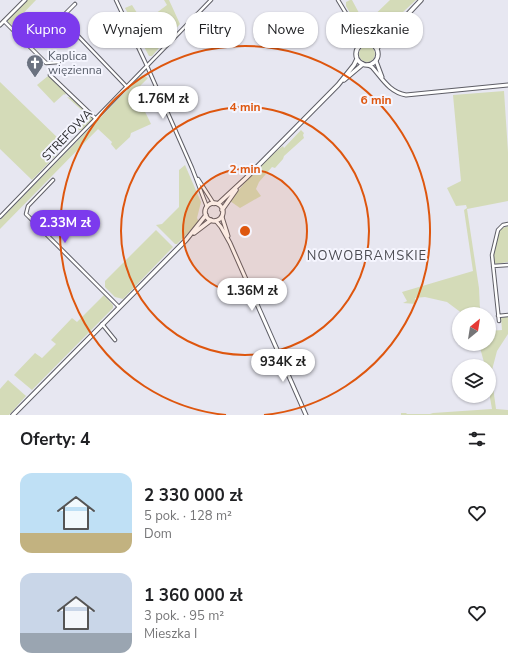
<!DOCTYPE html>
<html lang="pl">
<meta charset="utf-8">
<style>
body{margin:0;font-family:"Nunito Sans",sans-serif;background:#f2f2f2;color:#202124;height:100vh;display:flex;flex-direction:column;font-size:15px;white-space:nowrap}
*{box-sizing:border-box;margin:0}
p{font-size:13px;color:#757577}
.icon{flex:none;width:22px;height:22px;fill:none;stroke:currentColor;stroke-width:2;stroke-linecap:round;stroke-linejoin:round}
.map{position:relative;height:415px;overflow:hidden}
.drawer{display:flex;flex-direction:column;background:#fff;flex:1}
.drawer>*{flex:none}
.banner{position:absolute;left:12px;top:12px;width:484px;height:36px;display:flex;gap:8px}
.needle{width:26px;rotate:30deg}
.controls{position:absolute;left:452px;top:307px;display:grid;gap:8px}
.controls a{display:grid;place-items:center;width:44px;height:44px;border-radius:50%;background:#fff;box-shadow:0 1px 3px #0004;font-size:20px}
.price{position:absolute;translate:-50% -34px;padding:0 9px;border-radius:14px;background:#fff;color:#222;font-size:13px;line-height:26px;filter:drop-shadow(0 1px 2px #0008)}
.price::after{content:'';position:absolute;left:50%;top:24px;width:12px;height:9px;margin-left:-6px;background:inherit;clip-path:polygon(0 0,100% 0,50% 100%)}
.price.active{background:#7c3aed;color:#fff}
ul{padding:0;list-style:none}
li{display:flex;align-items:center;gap:12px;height:100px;padding:0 20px}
li span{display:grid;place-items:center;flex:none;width:112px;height:80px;border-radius:12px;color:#555}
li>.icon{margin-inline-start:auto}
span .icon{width:48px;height:48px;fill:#fffc;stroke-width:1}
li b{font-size:17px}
h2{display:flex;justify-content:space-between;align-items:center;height:48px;padding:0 20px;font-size:17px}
.tag{padding:0 14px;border-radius:16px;background:#fff;box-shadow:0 1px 3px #0004;font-size:14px;line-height:36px}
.tag.active{background:#7c3aed;color:#fff}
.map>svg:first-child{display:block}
.green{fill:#d4dbb8}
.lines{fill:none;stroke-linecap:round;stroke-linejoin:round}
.minor-casing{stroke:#5e5e66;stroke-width:4.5}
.tertiary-casing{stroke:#5e5e66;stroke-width:5}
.secondary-casing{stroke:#5e5e66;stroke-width:5.5}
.minor{stroke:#fff;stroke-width:2.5}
.tertiary{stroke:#fff;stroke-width:3}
.secondary{stroke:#fff;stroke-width:3.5}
.ring{fill:none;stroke:#de560e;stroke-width:2}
.labels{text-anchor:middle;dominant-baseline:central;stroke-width:4;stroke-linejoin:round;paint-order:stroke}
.worship-label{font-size:12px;fill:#5b616d;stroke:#f5f5fe;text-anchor:start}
.street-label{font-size:12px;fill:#27272a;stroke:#f5f5fe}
.neighbourhood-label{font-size:13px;letter-spacing:1px;fill:#4a4a51;stroke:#f5f5fe}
.centre{fill:#de560e;stroke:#f5f5fe;stroke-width:2}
.ring-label{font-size:12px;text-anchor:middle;font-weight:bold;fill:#de560e;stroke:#f5f5fe;stroke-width:4;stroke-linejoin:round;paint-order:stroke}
</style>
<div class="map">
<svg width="508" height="415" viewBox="0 0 508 415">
<rect width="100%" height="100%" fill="#e7e7f1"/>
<path class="green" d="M27,0H36L12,25L9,23L8,24V19Z
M164,0H169L180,24L152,56H149L141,41L139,34L125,8L132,5L149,32L158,21L155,14L167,5Z
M350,0H352L365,24L390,0H416L375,38C370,41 366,38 362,34L346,6V2Z
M359 54a8 8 0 1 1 16 0a8 8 0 1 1-16 0Z
M142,75L148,78L135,91L151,124L131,133L130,137L116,150L111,144L112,142L98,129L0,229V220Z
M48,76L66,93L65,95L64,94L54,103L37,85Z
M0,82L61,141L57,154L32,180L0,149Z
M504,91L508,152V201L467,209L479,288L480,310H482V314H463L447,302L425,297L415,298L416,304L403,303L407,301L402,292L473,271L464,210L467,208L466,205L456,206L447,188L461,181L453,95Z
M67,97L72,98L93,118L92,121L82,130H79L75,126L86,114Z
M301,130L304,133L303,135L304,138L284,156L283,159L275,168L272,167L259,182L256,189L261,196L240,208L230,201C245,181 263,161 283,146L284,148Z
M185,165L201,202L197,218L199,222L177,244H175L156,225L162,224L179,207V170Z
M508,226V262L496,264L493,260L498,232L500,229Z
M156,230L173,247L123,299L115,297L105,287V281Z
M104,295L113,305V308L32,390L14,375L35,353L42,358L56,344L51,340L72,318L77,322Z
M508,316V334L497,351L492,370L493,387L496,409L508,410V415H401V413H406L407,414H430L433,413L492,409L489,392V366H485L479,344H489V331L502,330L501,318Z
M8,380L26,396L9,415H0V389Z"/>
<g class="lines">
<g class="minor-casing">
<path id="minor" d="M116,0L147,66L192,168L207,207
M338,0L361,38L367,43
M61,18L127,87
M4,21L46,63L59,62
M353,27L359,44V47
M31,48L75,4
M50,75L96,119
M198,179L214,204
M53,180L28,206L26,214L119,307
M0,217L211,0
M493,266L508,265
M498,316L508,315
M499,321L492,255L498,230L503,225L508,224
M102,324L115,340"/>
</g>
<g class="tertiary-casing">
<path id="tertiary" d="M0,25L25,0
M376,61L382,77
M368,65L372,67C382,78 389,92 406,95L508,85
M222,217L228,236
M216,221L221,227L230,243L306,415"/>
</g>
<g class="secondary-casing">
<path id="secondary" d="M356 54a11 11 0 1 1 22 0a11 11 0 1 1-22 0Z
M372,45L396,23
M377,49L379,45L421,0
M344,80L363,64
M205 212a9 9 0 1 1 18 0a9 9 0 1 1-18 0Z
M218,204L246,178L338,85L354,65L357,59
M222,210L236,190
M194,233L211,220
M13,415L186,240L206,215"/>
</g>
<use href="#minor" class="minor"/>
<use href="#tertiary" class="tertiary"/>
<use href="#secondary" class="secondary"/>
</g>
<circle cx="245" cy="231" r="62" fill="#de560e" fill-opacity=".12"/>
<g class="ring">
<circle cx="245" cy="231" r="62"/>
<circle cx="245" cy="231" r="124"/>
<path d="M226 415A185 185 0 1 1 264 415"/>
</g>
<defs>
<g id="church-pin" transform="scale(0.9)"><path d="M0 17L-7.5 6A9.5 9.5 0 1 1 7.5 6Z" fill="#6b7280" stroke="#f5f5fe"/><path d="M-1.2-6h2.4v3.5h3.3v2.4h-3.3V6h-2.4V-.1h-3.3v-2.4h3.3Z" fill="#fff"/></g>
</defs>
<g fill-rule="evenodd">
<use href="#church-pin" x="35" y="63"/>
</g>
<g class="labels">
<g class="worship-label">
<text x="48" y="56">Kaplica<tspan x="48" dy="14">więzienna</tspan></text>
</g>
<g class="street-label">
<text transform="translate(67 135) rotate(-46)">STREFOWA</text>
</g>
<g class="neighbourhood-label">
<text x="367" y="256">NOWOBRAMSKIE</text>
</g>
</g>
<circle cx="245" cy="231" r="6" class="centre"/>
<g class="ring-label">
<text x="376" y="104">6 min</text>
<text x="245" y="111">4 min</text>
<text x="245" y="173">2 min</text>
</g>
</svg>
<div class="controls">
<a><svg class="needle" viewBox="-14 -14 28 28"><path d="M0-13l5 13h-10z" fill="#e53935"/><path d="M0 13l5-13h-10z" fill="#757577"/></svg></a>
<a><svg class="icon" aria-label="layers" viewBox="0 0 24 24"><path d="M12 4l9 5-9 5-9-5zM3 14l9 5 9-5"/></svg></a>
</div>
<b class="price" style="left:163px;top:120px">1.76M zł</b>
<b class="price active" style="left:65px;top:244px">2.33M zł</b>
<b class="price" style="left:252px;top:312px">1.36M zł</b>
<b class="price" style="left:283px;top:383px">934K zł</b>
<div class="banner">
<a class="tag active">Kupno</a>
<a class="tag">Wynajem</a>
<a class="tag">Filtry</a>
<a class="tag">Nowe</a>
<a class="tag">Mieszkanie</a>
</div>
</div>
<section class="drawer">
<h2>Oferty: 4<svg class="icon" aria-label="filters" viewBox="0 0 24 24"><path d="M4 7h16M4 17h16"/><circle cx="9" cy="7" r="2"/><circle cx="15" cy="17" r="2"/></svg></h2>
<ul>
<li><span style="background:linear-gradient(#bfe0f5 75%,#c2b280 0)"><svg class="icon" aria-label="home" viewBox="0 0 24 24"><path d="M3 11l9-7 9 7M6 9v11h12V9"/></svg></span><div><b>2 330 000 zł</b><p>5 pok. · 128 m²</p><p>Dom</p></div><svg class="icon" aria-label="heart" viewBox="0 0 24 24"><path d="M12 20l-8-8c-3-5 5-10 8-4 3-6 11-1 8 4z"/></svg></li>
<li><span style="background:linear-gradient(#c9d6e8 75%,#9aa5b1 0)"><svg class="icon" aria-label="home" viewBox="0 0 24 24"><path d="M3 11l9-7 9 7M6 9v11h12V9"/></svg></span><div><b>1 360 000 zł</b><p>3 pok. · 95 m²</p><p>Mieszka I</p></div><svg class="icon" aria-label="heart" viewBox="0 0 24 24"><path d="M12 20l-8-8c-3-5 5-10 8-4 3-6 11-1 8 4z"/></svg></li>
</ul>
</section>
